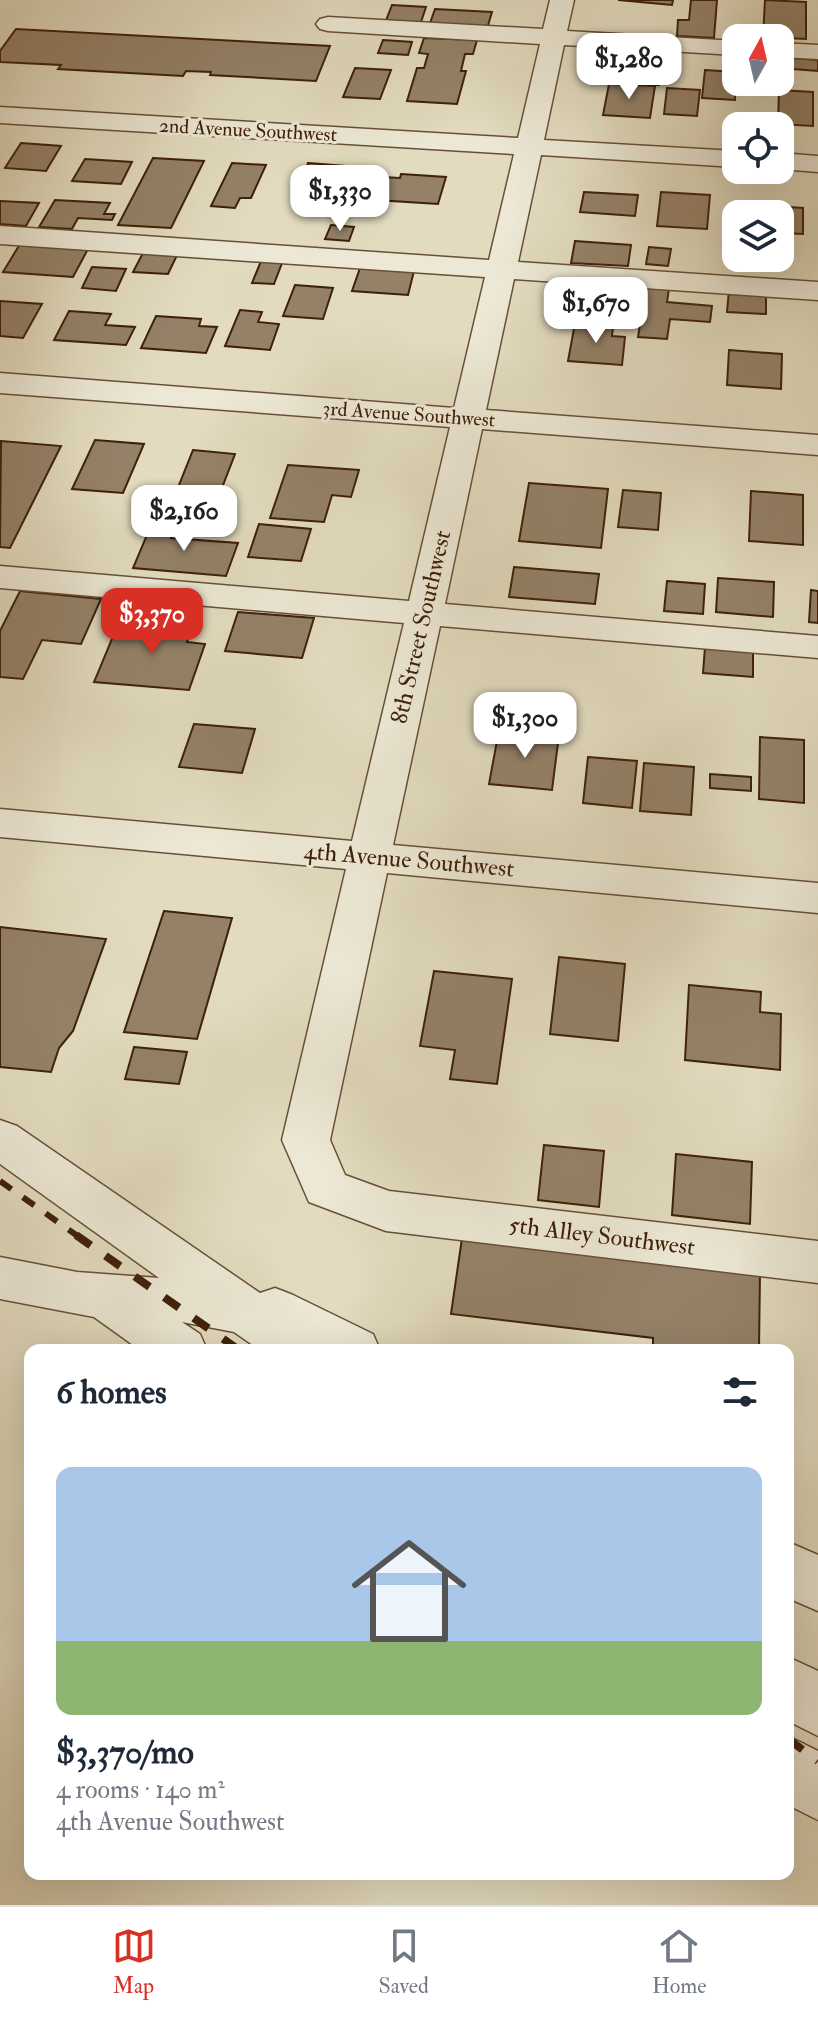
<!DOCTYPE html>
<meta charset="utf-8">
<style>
body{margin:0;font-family:"IM FELL Double Pica",serif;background:#f6f6f7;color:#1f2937;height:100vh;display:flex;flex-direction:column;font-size:30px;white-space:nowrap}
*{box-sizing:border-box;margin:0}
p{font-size:26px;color:#747a83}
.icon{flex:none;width:44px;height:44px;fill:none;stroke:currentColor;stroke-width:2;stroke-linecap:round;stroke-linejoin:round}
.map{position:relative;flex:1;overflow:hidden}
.drawer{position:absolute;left:24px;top:1344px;width:770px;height:536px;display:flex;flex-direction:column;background:#fff;border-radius:16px;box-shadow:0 8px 32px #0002}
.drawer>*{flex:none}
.needle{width:52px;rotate:8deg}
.fabs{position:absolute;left:722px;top:24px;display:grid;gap:16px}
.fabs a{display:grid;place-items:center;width:72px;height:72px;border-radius:16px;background:#fff;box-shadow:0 8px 32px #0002;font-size:40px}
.price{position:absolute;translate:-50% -68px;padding:0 18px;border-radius:16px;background:#fff;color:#222;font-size:26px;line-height:52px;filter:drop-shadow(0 2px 4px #0008)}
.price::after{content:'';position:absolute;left:50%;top:48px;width:24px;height:18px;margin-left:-12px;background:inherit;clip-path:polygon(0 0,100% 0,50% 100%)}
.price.current{background:#d93025;color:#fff}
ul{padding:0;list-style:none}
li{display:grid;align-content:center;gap:16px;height:424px;padding:0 32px}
li span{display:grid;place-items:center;height:248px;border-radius:16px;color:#555}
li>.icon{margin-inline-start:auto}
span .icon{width:144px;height:144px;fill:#fffc;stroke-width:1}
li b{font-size:34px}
h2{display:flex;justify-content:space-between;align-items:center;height:96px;padding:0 32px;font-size:34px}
.tab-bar{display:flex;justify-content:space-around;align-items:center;height:112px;border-top:2px solid #e0e1e3;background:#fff;font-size:22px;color:#747a83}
.tab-bar a{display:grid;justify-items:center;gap:4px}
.tab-bar .current{color:#d93025}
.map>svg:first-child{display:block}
.building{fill:#948168;stroke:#3f2009;stroke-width:2}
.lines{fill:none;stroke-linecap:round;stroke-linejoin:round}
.minor-casing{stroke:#684f36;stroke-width:3}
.minor{fill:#ece8d5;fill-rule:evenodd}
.rail-far1{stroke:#3f2009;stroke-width:6;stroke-dasharray:14 14;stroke-linecap:butt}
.rail{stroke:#3f2009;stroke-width:8;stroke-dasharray:18 18;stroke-linecap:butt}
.labels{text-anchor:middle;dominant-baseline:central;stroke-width:6;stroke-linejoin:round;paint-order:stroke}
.far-street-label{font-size:20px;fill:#3f2009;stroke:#ece8d5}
.street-label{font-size:24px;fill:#3f2009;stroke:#ece8d5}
</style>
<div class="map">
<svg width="818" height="1905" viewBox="0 0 818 1905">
<rect width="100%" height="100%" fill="#e2dbbf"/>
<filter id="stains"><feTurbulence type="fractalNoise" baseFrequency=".0025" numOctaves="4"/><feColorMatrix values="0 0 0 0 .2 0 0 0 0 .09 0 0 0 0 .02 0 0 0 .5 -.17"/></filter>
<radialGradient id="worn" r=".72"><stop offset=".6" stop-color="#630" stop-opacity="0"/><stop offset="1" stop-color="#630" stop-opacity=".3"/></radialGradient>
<path class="building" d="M618,0H673L672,5Z
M691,0H717L714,38L677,36L678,20H689Z
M765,0L806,2V39L763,37Z
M392,5L426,7L420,25L385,23Z
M435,9L492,12L487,29L429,26Z
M16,29L330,46L316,81L210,75L211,72L186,71L183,76L58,69L61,65L0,62V51Z
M424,38L477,40L473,54H465L461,71H466L457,104L407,101L417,68H424L428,54L419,53Z
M383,40L412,42L408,55L378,53Z
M793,58L818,60V71L793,69Z
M610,65L661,68L659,85L607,82Z
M355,68L391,70L380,99L343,97Z
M705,70L736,72L735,100L702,98Z
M609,84L655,86L650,118L603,115Z
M667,88L700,90L697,116L664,114Z
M779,90L813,92V126L778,124Z
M21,143L61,146L46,171L5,168Z
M153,158L204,161L171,228L118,225Z
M85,159L132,162L121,184L72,181Z
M232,163L266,165L251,198H240L235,208L211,206Z
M308,163L345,166L331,203L294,201Z
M401,174L446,177L438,204L376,200L383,177L400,178Z
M584,192L638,195L635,216L580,212Z
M661,192L710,195L707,229L657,226Z
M55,200L110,203L104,214H115L112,220L78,218L72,229L39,227Z
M0,201L39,203L26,226L0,224Z
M759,205L803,208V234L780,233V214H759Z
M331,225L354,227L349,241L325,239Z
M575,241L631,245L628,266L571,263Z
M20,244L88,249L73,277L3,272Z
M649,247L671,249L668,266L646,264Z
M144,251L178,253L168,274L133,272Z
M261,261L282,263L274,284L252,283Z
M92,267L126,269L116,291L82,288Z
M360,268L414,271L408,295L352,291Z
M295,285L333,288L323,319L283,316Z
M646,287L669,289L667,302L712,306L710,322L670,319L667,339L638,337Z
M729,290L766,292V314L727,312Z
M0,301L42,304L23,338L0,336Z
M240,310L262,312L258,322L279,324L270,350L225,346Z
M69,311L111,314L105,325L135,327L126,345L54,340Z
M156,316L201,319L199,326L217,327L206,353L141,348Z
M575,323L613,326L612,336L625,337L622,365L568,361Z
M729,350L782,354L781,389L727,385Z
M95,440L144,444L123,493L72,489Z
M1,441L61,446L10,548L0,547Z
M193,450L235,454L220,493L177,490Z
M288,465L359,470L351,497L332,495L324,522L270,518Z
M529,483L608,489L601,548L519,541Z
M623,490L661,493L658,530L618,527Z
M751,491L803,495V545L749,541Z
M152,523L176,525L171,538L238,543L226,576L133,568Z
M259,524L311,529L301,561L248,557Z
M514,567L599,574L595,604L509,597Z
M718,578L774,582L773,617L716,612Z
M667,581L705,584L703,614L664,611Z
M811,590L818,591V623L809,622Z
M20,591L101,599L81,644L42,640L23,679L0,677V631Z
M238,612L314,618L302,658L225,651Z
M164,618L195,621L187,642L205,644L189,690L94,682L119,622L161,625Z
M705,647L753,651V677L703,673Z
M194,724L255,729L242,773L179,767Z
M499,730L559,735L552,790L489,784Z
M760,737L804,740V803L759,799Z
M588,757L637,761L632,808L583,803Z
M644,763L694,767L691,815L640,811Z
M710,774L751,777V791L710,788Z
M164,911L232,918L197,1039L124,1032Z
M0,927L106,939L73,1031L59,1048L51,1072L0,1067Z
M559,957L625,964L618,1041L550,1034Z
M434,971L512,979L497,1084L450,1079L455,1050L420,1046Z
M689,985L761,992L760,1012L781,1014L780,1070L685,1060Z
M134,1047L187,1052L179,1084L125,1079Z
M544,1145L604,1151L599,1207L538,1200Z
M676,1154L752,1162L750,1224L672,1215Z
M462,1238L760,1272L759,1350H653V1338L451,1314Z"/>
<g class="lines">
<g class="minor-casing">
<path id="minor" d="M550,0H574L567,31L736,41V55L564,45L544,140L736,151V167L541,155L518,262L818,282V300L514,279L486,410L818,435V455L482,429L445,604L818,636V658L440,626L393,845L818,883V913L387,873L330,1140L345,1175L389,1191L818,1241V1283L386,1231L309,1202L282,1140L346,869L0,837V809L352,841L404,623L0,588V566L409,601L450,427L0,393V373L454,408L485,277L0,244V226L489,260L514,154L0,123V107L518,138L540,44L328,31L320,29L316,24L320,19L328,17L543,29Z
M780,43L818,45V59L780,57Z
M780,153L818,156V172L780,169Z
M0,1120L17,1126L260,1293L275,1288L293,1295L373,1334L380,1350H260L234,1332L182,1322L200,1334L207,1350H140L94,1317L0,1299V1257L77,1272L159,1278L0,1164Z
M788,1542L818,1555V1611L788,1598Z
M788,1657L818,1671V1736L788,1721Z
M788,1736L818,1751V1820L788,1805Z"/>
</g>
<use href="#minor" class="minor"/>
<path class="rail-far1" d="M0,1181L79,1237"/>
<path class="rail" d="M76,1235L239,1350
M788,1739L818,1761"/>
</g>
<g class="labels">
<g class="far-street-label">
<text transform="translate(248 130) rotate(3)">2nd Avenue Southwest</text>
<text transform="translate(409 414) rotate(4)">3rd Avenue Southwest</text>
</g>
<g class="street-label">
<text transform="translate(421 627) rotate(-77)">8th Street Southwest</text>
<text transform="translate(409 860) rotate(5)">4th Avenue Southwest</text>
<text transform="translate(602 1236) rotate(7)">5th Alley Southwest</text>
</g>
</g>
<rect width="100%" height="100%" filter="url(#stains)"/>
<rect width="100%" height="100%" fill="url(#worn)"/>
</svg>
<div class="fabs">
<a><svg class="needle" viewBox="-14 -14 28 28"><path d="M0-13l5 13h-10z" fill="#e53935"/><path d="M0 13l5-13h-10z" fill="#747a83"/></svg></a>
<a><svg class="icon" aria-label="locate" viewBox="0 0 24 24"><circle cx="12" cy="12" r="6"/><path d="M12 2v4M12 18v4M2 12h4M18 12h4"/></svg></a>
<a><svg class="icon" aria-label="layers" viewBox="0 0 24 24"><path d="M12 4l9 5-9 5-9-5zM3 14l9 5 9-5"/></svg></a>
</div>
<b class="price" style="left:629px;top:101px">$1,280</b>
<b class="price" style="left:340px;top:233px">$1,330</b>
<b class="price" style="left:596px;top:345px">$1,670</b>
<b class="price" style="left:184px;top:553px">$2,160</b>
<b class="price current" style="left:152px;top:656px">$3,370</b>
<b class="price" style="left:525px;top:760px">$1,300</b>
<section class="drawer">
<h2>6 homes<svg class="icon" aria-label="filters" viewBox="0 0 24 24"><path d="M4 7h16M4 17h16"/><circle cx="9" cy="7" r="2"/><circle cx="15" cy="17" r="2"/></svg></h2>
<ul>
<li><span style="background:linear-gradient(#a9c7e8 70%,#8fb573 0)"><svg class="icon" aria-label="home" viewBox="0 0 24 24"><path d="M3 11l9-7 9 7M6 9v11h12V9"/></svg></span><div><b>$3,370/mo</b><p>4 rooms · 140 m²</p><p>4th Avenue Southwest</p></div></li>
</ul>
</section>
</div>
<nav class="tab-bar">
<a class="current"><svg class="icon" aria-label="map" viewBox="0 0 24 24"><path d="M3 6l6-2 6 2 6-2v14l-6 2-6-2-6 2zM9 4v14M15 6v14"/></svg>Map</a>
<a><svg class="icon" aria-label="saved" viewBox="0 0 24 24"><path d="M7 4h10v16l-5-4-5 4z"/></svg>Saved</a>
<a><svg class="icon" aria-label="home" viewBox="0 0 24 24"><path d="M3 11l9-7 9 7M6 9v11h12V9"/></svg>Home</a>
</nav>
